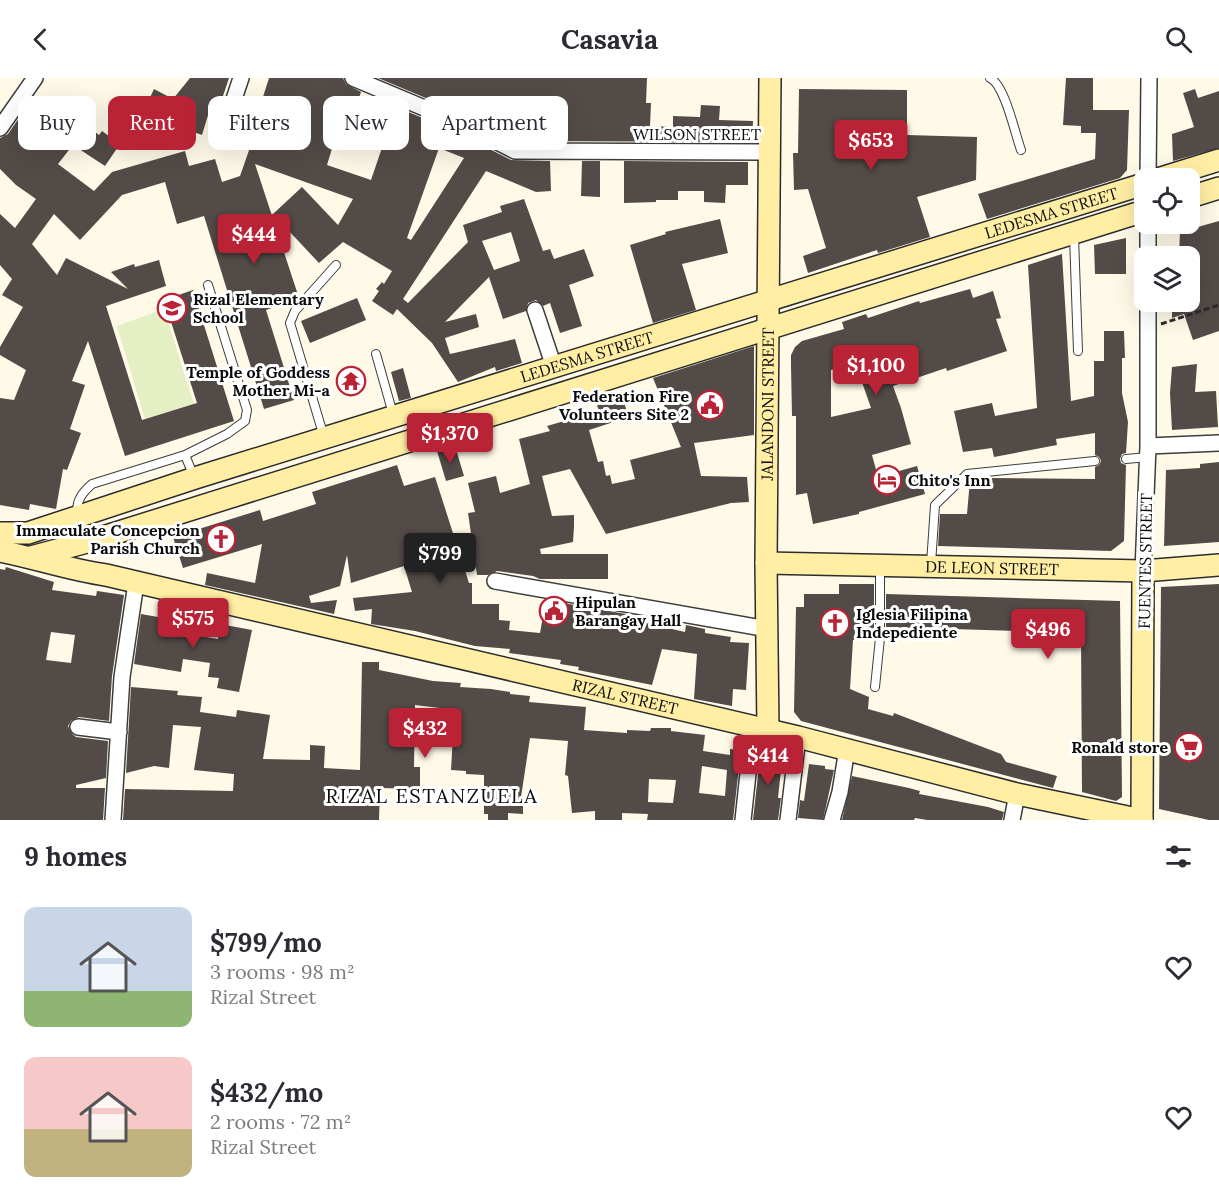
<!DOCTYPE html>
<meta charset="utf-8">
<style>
body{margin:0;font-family:Lora,serif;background:#f2f2f3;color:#2b2b33;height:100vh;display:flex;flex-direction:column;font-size:22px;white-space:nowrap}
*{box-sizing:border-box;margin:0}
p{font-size:20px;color:#7c7c81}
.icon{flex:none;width:33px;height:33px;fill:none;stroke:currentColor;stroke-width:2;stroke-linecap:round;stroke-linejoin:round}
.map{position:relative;height:742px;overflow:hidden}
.sheet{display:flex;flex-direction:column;background:#fff;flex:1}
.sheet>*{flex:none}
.hud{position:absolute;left:18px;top:18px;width:600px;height:54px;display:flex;gap:12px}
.tools{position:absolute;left:1134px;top:90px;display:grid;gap:12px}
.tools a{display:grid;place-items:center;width:66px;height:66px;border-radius:12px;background:#fff;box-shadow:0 6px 24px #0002;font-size:30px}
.price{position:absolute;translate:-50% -51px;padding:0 14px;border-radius:6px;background:#ba2336;color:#fff;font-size:20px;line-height:39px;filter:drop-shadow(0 2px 3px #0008)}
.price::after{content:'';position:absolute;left:50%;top:36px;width:18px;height:14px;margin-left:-9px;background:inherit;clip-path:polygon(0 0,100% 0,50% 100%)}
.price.selected{background:#222;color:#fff}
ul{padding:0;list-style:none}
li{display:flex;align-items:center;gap:18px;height:150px;padding:0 24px}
li span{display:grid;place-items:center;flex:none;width:168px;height:120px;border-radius:12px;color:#555}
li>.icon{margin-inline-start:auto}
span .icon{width:72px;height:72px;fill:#fffc;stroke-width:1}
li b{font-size:26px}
h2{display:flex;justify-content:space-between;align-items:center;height:72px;padding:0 24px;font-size:26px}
.chip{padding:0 21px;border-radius:12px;background:#fff;box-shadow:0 6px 24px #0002;font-size:21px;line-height:54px}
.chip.selected{background:#ba2336;color:#fff}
header{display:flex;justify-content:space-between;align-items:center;height:78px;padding:0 24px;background:#fff;font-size:27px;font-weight:700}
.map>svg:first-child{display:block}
.pitch{fill:#e4efc4}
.building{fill:#534b47;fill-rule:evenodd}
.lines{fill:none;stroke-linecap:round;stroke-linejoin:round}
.lane-casing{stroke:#3d3d3d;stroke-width:10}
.street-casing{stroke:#3d3d3d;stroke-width:18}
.secondary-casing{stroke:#2c2c2c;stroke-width:24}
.path{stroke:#2c2c2c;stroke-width:3;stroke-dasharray:6 3;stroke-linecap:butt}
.lane{stroke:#fff;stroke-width:8}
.street{stroke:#fff;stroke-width:15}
.secondary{stroke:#ffeea3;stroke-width:21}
.labels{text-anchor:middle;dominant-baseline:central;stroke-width:6;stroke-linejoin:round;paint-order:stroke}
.street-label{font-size:16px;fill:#0a0a0a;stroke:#fff}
.poi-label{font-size:16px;font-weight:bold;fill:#0a0a0a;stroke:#fff;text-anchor:start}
.quarter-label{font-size:20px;letter-spacing:1.5px;fill:#0a0a0a;stroke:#fff}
</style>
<header><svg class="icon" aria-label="back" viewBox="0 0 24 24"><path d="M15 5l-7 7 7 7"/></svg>Casavia<svg class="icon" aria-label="search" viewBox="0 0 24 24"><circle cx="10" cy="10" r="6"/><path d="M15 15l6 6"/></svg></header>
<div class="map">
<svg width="1219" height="742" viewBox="0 0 1219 742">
<rect width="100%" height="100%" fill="#fff9e8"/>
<path class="pitch" d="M164,231L194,326L145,341L117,248Z"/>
<path class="building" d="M190,0H229L217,36L209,34L202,57L164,44L167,36L147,26L154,11L173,21Z
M269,0H343L346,6L361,14L348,51L351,52L346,68L334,64L327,87L371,102L386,58L383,57L394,28L456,54L511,82L550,83L551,113L536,114L486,93L403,221L408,225L468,164L463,147L502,134L500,128L524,121L543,173L550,171L554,181L584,171L594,198L569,207L582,248L560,255L550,225L543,228L536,222L528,225L526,233L503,241L489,199L445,244L476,236L479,249L445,260L450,276L515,261L522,285L496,293L495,289L458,304L432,265L397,231L393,237L372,223L379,213L376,211L382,204L384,206L392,193L343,164L319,185L273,136L302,109L338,147L353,121L255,86L299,220L266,232L294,322L264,331L204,138L177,146L165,104L122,117L80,162L54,136L32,166L57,197L66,180L128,211L111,194L134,186L135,189L159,182L166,208L106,228L142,342L197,325L164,222L193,212L234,343L125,378L88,263L72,303L85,307L70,351L81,355L67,392L63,391L56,431L30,426L29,432L0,427V320L14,322L26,292L0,277V269L23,229L2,217L12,201L0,187V136L15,150L36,121L16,107L0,91V60L8,56L30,24L45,33L52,23L62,31L51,47L76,63L58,86L94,113L112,94L185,73L189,88L215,81L222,104L240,98L254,58L252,57L255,44ZM439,70L464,80L411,162L407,160ZM511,154L520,183L494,192L482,163Z
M378,0H647L646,25H651L650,48L673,49V38L700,39L701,27L720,28L719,42L753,43L752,64L517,63L464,36Z
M1066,0H1093V32H1129L1127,92L1120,100L987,141L978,116L1095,81L1096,55H1081V48L1063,47Z
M799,11L907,12V57L977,59L976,102L917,119L930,159L878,175L877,172L808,195L803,178L826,170L808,111L794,112L793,75H798Z
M1195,11L1198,20L1219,13V70L1173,83L1172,56L1194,49L1183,15Z
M87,48L99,57L102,53L120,66L105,88L73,67Z
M582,83H600V119L581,118Z
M624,83L748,84V107H726L725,125L704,124V113H678V122H656V124L624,125Z
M720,141L728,175L682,186L696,232L653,245L630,167L666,156L665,154Z
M1219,143V253L1193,262L1184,236L1172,240V224H1190V178H1179L1180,154Z
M1126,160V196H1095L1094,167Z
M1062,176L1071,323L1094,318V283H1104V253H1124L1125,280H1122V315L1128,344L1126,375L1122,376L1120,381L1121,385L1126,387L1124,463L1111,473L938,468L940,436H967L970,402L987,400L1095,401V389L1099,387L1101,383L1099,379L1095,377V355L1056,361L1057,367L994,379L992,370L963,374L954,333L992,325L995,338L1037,330L1028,187Z
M970,211L973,220L993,213L1001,240L996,241L1007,273L947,293L946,290L893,308L901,330L911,366L872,377L878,399L917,388L925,416L859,434V436L813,446L807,415L796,417V338H792L791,287V277L795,269L802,263L844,251L842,244L866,236L868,240L919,223L920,225ZM855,284L871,330L831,339V292Z
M357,220L366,242L310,265L301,243Z
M754,268V357L694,365L701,398L747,399L749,424L731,425L606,456L570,391L542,398L552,438L574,437V449L573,464L540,471L541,476H608V501H540L533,498L497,493L488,497H477L468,435L475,434L468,405L496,398L500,415L530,406L519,361L550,353L547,348L599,333L597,327L622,319L629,339L589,352L598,384L603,383L606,398L610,397L612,406L635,401L630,382L681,369L653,300Z
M1197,286L1195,314L1216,313L1218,349L1172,352L1170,315L1172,289Z
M403,290L411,320L399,323L391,294Z
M455,368L464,398L446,403L437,373Z
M1219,384V464L1164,468L1166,392L1200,390V386Z
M397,387L404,408L435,399L469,505H472V526H499V542L510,543L509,552L540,555L546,522L643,539L642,544L685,554L686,547L705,551V555L731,559L730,564L749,565L746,612L733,611L732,628L694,621L697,576L662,571L652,607L578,592L579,589L560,586L561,582L509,575L510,571L475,568L415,553L371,546L372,531L355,533L353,520L412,514L404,488L351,505L347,477L340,508L309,518L311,525L337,522L334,536L205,507L207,495L255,505L262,466L183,490L173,459L260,432L263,443L316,426L312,414Z
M6,489L54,504L52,512L96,518L97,513L124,517L112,598L109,643L79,639L71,643L68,648L72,656L76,659L108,663L106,700L76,707V710H105L103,742H0V491L5,492ZM51,554L75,557L71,585L46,582Z
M839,506H874V562H853L850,611L869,619L868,631L893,638L894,635L1001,676L1006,684L1057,698L1053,710L801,643L794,634L796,529H804V516H839Z
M1219,506V742H1209L1159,731L1161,509Z
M886,516L1120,523L1122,719L1116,723L1082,714L1081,555L886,549Z
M176,535L191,538L188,556L218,561L220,546L252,552L239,614L217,610L219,600L208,599L210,585L183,581L181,594L134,586L141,536L175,542Z
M362,584H379V592L433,603L461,605L460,609L491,611L510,614V616L530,618L529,624L586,629L584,652L627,655V652L650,653L651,650H671V653L705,657L703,673L730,677V671L741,672L733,742H647L648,736L622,735V742H595V733L572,735L568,698L565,697L568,663L530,660L521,719H523V736L508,735V742H488V736H484V697L466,696V693L451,692L453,658L441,657L442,644H439L440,630L415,627L414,689H420V711L380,710L379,742H123L125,711L233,713L234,696L194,692L201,649L173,647L169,690L154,688L126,695L131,609L178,613L177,617L202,619L200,634L236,639L237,632L270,637L263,681L310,682V667L325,668L324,690L360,692ZM702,688L727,692L725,718L699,715ZM649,701L676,702L673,725L648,724Z
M761,670L783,673L778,720H781L778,742H753Z
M809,686L825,688V691L834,692L823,742L798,740L800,722L804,723Z
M852,698L909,710L920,713L919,716L988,729L1004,734L1002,742H927L915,740L914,742H842Z"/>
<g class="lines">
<g class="lane-casing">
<path id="lane" d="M990,0C1005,7 1015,56 1021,72
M1074,158L1078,273
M376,276L393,336
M324,359L290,245L295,233L336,187
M1126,381L1148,379
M194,399L185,377L227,356L245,343L247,332L208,207
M78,436C75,423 83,414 92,406L185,377
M931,486L935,427L967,396L1095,383
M875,609L880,560V490"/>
</g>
<g class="street-casing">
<path id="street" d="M353,0L460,45L515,73L770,74
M232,27L241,0
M0,50L35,0
M1148,100L1149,0
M1148,146V178
M535,232L554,289
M1148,368L1219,365
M1143,493L1148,368V224
M495,503L767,551
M78,649L119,654
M113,742L122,599L136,505
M743,742L753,649
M788,742L798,659
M832,742L840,714L847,671
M1012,742L1017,716"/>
</g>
<g class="secondary-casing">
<g id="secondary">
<path d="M1161,100L1219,82"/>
<path d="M1190,119L1219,110"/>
<path id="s1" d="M0,455H28L195,400L1144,106"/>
<path id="s2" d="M0,473C36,480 70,492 106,497L798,659L1017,716L1142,742"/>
<path d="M31,479L87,464L1144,133"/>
<path id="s3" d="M766,485L1143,493L1219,487"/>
<path id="s4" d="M768,652L766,485L770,0"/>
<path d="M1142,742L1143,493"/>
</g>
</g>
<path class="path" d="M1161,246L1219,227"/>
<use href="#lane" class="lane"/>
<use href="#street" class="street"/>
<use href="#secondary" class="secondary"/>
</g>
<defs>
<g id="school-ring" transform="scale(1.5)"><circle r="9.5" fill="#fff" stroke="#ba2336" stroke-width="1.5"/><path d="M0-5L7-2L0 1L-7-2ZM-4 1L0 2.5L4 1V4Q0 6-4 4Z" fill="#ba2336"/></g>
<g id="temple-ring" transform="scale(1.5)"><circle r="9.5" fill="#fff" stroke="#ba2336" stroke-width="1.5"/><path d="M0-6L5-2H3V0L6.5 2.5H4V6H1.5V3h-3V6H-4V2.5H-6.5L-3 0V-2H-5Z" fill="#ba2336"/></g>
<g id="civic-ring" transform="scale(1.5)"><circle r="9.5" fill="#fff" stroke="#ba2336" stroke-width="1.5"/><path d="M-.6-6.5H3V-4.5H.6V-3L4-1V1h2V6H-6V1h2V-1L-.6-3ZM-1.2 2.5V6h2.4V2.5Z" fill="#ba2336"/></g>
<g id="hotel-ring" transform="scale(1.5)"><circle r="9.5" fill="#fff" stroke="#ba2336" stroke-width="1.5"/><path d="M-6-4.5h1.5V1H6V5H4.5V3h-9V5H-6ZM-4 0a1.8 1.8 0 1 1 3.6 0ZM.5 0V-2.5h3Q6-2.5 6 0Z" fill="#ba2336"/></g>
<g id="church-ring" transform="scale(1.5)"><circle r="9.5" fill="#fff" stroke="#ba2336" stroke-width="1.5"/><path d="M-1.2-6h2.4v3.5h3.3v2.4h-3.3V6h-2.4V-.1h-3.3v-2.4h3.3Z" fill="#ba2336"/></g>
<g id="supermarket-ring" transform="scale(1.5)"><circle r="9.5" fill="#fff" stroke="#ba2336" stroke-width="1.5"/><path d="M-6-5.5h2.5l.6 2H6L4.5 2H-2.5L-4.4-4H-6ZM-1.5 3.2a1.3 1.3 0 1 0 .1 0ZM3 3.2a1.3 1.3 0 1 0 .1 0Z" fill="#ba2336"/></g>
</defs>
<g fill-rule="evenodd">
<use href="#school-ring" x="172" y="230"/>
<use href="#temple-ring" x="351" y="303"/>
<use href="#civic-ring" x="710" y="327"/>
<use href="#hotel-ring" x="887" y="402"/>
<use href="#church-ring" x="221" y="461"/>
<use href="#civic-ring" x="554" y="533"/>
<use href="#church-ring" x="835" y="545"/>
<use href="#supermarket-ring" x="1189" y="669"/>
</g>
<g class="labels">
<g class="street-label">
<text x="697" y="56">WILSON STREET</text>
<text stroke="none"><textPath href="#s1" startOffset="1100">LEDESMA STREET</textPath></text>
<text stroke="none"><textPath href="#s1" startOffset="614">LEDESMA STREET</textPath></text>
<text stroke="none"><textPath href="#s4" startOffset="326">JALANDONI STREET</textPath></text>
<text transform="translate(1145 483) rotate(-89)">FUENTES STREET</text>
<text stroke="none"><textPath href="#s3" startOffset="226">DE LEON STREET</textPath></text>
<text stroke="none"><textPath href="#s2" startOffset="642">RIZAL STREET</textPath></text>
</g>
<g class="poi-label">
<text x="193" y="221">Rizal Elementary<tspan x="193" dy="18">School</tspan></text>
<text x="330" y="294" text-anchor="end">Temple of Goddess<tspan x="330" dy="18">Mother Mi-a</tspan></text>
<text x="689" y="318" text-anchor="end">Federation Fire<tspan x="689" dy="18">Volunteers Site 2</tspan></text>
<text x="908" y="402">Chito's Inn</text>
<text x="200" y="452" text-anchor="end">Immaculate Concepcion<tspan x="200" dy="18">Parish Church</tspan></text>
<text x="575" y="524">Hipulan<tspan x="575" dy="18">Barangay Hall</tspan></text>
<text x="856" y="536">Iglesia Filipina<tspan x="856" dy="18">Indepediente</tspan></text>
<text x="1168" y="669" text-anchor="end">Ronald store</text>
</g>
<g class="quarter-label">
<text x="432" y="717">RIZAL ESTANZUELA</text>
</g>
</g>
</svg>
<div class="tools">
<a><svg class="icon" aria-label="locate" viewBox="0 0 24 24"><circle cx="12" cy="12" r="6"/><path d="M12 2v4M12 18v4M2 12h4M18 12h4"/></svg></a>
<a><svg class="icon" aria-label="layers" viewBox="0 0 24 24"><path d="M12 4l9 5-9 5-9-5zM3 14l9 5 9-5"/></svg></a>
</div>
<b class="price" style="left:871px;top:93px">$653</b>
<b class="price" style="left:254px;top:187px">$444</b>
<b class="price" style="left:876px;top:318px">$1,100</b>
<b class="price" style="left:450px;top:386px">$1,370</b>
<b class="price selected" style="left:440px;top:506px">$799</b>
<b class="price" style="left:193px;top:571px">$575</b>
<b class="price" style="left:1048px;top:582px">$496</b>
<b class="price" style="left:425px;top:681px">$432</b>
<b class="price" style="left:768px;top:708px">$414</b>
<div class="hud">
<a class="chip">Buy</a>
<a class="chip selected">Rent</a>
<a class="chip">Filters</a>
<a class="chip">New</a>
<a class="chip">Apartment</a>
</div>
</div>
<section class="sheet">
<h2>9 homes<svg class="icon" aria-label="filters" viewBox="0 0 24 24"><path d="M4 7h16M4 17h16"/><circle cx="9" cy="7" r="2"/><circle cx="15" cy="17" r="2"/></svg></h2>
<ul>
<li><span style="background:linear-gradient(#c9d6e8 70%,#8fb573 0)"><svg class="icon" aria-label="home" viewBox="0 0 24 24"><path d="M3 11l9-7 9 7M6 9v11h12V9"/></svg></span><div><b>$799/mo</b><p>3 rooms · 98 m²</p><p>Rizal Street</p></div><svg class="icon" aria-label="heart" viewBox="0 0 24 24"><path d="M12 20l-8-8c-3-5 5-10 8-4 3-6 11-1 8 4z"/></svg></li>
<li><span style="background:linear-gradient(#f6c9c9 60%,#c2b280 0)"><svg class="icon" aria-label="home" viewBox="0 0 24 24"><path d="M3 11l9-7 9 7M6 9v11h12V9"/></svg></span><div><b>$432/mo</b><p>2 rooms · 72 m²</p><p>Rizal Street</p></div><svg class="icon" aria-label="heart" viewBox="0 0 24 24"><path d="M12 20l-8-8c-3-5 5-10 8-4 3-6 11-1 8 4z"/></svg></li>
</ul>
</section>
